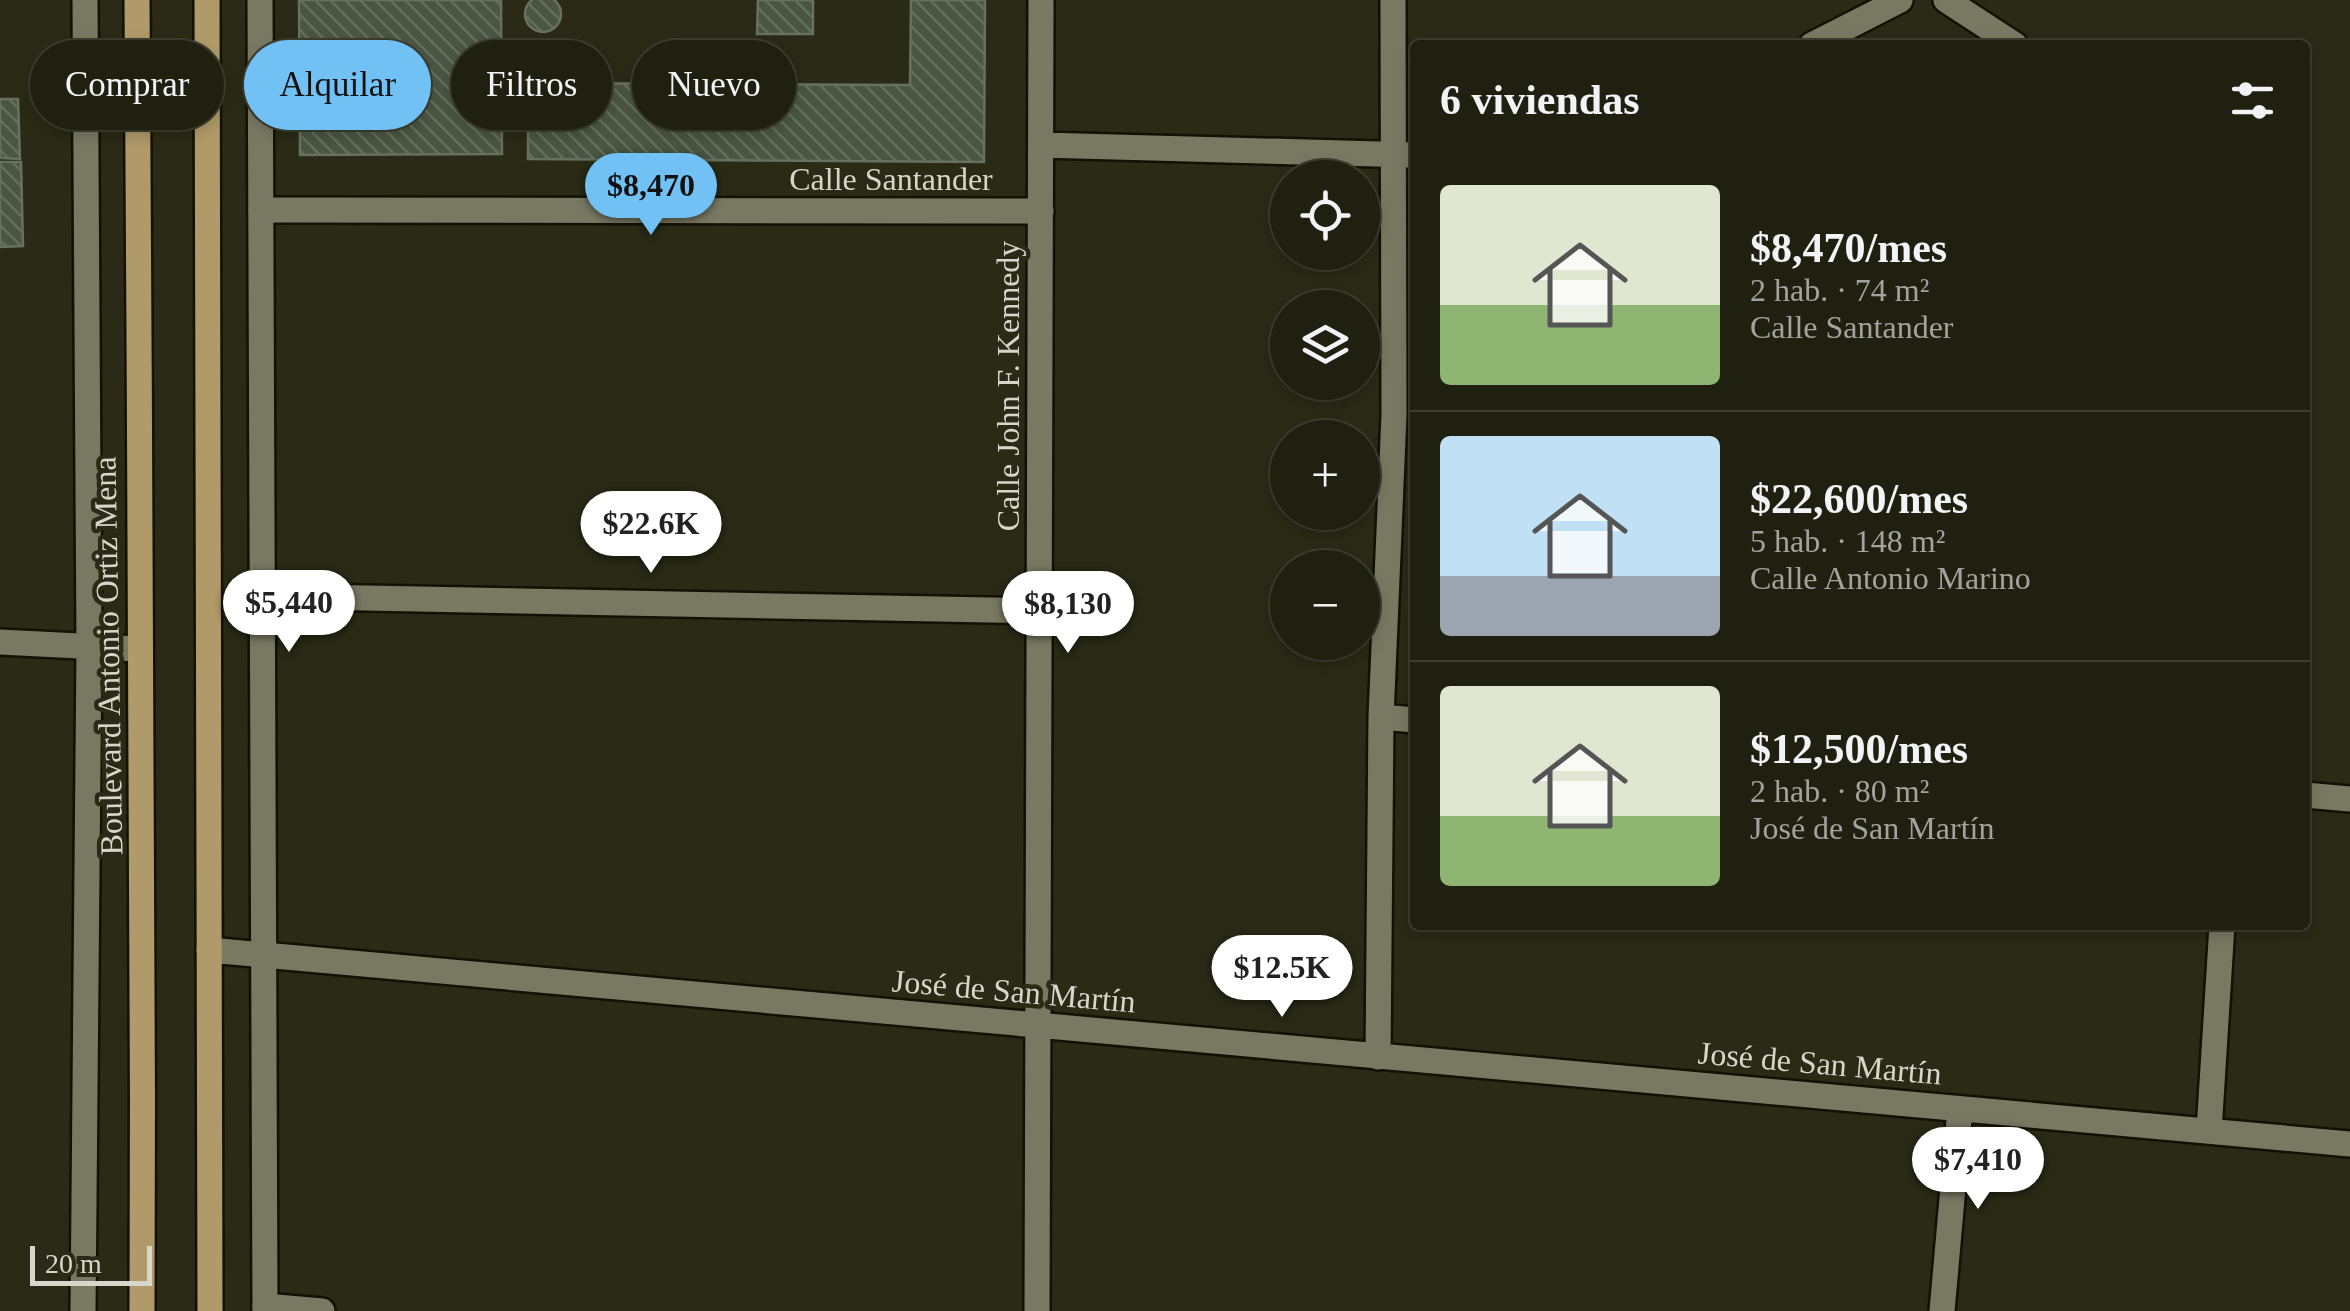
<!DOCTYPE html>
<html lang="es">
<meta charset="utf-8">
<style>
body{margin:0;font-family:Georgia,serif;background:#282819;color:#f1f3f6;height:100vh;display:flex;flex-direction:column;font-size:38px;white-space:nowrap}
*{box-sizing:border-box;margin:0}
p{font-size:32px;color:#a2a39f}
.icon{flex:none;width:55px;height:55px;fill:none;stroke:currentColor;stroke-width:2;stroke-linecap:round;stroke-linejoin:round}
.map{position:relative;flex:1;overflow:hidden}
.sheet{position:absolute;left:1410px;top:40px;width:900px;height:890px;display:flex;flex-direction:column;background:#202010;border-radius:10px;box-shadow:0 5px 15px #0003,0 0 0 2px #3d3e30}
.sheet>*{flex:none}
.hud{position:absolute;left:30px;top:40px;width:950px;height:90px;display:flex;gap:20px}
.tools{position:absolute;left:1270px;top:160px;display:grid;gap:20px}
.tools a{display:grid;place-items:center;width:110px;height:110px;border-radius:50%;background:#202010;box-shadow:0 5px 15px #0003,0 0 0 2px #3d3e30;font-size:50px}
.scale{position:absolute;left:30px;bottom:25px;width:122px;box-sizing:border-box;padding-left:10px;border:5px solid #d6d6ca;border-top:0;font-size:28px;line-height:35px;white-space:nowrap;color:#d6d6ca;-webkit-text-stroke:8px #2a2a16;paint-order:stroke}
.price{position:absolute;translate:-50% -85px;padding:0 22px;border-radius:35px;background:#fff;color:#222;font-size:32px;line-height:65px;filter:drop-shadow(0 2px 5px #0008)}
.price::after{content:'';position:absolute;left:50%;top:60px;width:30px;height:22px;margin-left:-15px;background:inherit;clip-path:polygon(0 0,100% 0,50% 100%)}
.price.on{background:#71c1f5;color:#111}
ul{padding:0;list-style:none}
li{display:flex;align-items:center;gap:30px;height:250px;padding:0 30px}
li+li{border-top:2px solid #3d3e30}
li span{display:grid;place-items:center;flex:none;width:280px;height:200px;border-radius:10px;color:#555}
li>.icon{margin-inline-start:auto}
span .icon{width:120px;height:120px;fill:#fffc;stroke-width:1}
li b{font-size:42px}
h2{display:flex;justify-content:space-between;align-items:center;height:120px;padding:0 30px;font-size:42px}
.chip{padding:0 35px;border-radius:45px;background:#202010;box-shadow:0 5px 15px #0003,0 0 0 2px #3d3e30;font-size:35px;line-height:90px}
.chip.on{background:#71c1f5;color:#111}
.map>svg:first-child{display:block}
.building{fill:url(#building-back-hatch);stroke:#66725e;stroke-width:2.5}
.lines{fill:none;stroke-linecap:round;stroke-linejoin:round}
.street-casing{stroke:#131202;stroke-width:30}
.secondary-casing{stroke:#131202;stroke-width:30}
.primary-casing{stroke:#131202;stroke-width:30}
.path{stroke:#828273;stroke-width:6;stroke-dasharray:10 5;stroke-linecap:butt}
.street{stroke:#797963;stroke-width:25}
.secondary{stroke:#797963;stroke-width:25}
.primary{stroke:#b09a69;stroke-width:25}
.labels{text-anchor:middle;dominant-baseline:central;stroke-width:9;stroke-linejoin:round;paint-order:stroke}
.street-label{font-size:32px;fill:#d6d6ca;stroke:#2a2a16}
</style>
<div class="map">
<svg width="2350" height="1311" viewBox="0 0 2350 1311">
<defs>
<pattern id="building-back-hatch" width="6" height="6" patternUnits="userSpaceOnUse" patternTransform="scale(2.5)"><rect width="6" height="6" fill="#4a5643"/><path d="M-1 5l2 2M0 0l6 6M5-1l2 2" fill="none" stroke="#636e5d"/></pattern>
</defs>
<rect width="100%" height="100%" fill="#2a2a16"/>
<path class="building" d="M525 14a18 18 0 1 1 36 0a18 18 0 1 1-36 0Z
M299,0H501L502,154L300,155Z
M758,0H813V34H757Z
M911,0H985L984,162L528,159V83L910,85Z
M0,99H18L20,159L0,158Z
M0,162H21L23,246L0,247Z"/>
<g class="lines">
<g class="street-casing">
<path id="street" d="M1946,0L2015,45
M1812,45L1900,0
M1041,145L1415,155
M261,210L1041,211
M261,596L1041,611
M0,642L138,649
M1381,717L1415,720
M2305,795L2350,799
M209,950L2350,1144
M1378,1057L1381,717L1394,415L1393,0
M2209,1131L2222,925
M265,1306L322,1311
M1037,1311L1041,0
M1942,1311L1960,1109"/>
</g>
<g class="secondary-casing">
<path id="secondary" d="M260,0L265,1311
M83,1311L89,647L85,0"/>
</g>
<g class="primary-casing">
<path id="primary" d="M137,0C139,437 144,874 142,1311
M207,0L210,1311"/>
</g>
<path class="path" d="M1903,45H1926"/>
<use href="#street" class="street"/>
<use href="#secondary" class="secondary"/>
<use href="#primary" class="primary"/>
</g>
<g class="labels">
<g class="street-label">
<text x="891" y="179">Calle Santander</text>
<text transform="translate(1008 386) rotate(-90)">Calle John F. Kennedy</text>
<text transform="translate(108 656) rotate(-91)">Boulevard Antonio Ortiz Mena</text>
<text transform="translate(1014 991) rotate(5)">José de San Martín</text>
<text transform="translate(1820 1063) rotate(5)">José de San Martín</text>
</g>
</g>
</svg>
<div class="tools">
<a><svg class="icon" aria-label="locate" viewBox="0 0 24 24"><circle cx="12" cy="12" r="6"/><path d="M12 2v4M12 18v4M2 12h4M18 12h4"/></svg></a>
<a><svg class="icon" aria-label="layers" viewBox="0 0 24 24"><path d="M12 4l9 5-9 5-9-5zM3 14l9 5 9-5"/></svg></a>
<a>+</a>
<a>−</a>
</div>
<div class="scale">20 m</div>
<b class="price on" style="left:651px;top:238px">$8,470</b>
<b class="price" style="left:651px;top:576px">$22.6K</b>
<b class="price" style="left:289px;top:655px">$5,440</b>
<b class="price" style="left:1068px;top:656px">$8,130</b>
<b class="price" style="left:1282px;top:1020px">$12.5K</b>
<b class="price" style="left:1978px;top:1212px">$7,410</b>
<div class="hud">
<a class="chip">Comprar</a>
<a class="chip on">Alquilar</a>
<a class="chip">Filtros</a>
<a class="chip">Nuevo</a>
</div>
<section class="sheet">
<h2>6 viviendas<svg class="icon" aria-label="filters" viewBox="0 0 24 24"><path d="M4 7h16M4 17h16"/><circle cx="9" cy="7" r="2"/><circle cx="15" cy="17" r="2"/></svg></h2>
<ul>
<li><span style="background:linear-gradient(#dfe7d0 60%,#8fb573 0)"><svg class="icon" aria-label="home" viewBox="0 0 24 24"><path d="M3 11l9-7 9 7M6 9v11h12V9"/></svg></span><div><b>$8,470/mes</b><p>2 hab. · 74 m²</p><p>Calle Santander</p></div></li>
<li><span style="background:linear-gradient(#bfe0f5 70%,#9aa5b1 0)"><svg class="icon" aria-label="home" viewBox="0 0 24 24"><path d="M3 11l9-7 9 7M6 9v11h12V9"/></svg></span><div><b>$22,600/mes</b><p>5 hab. · 148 m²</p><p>Calle Antonio Marino</p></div></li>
<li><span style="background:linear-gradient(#dfe7d0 65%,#8fb573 0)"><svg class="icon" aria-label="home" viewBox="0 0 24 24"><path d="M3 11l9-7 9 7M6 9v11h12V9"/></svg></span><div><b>$12,500/mes</b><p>2 hab. · 80 m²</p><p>José de San Martín</p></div></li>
</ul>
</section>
</div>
